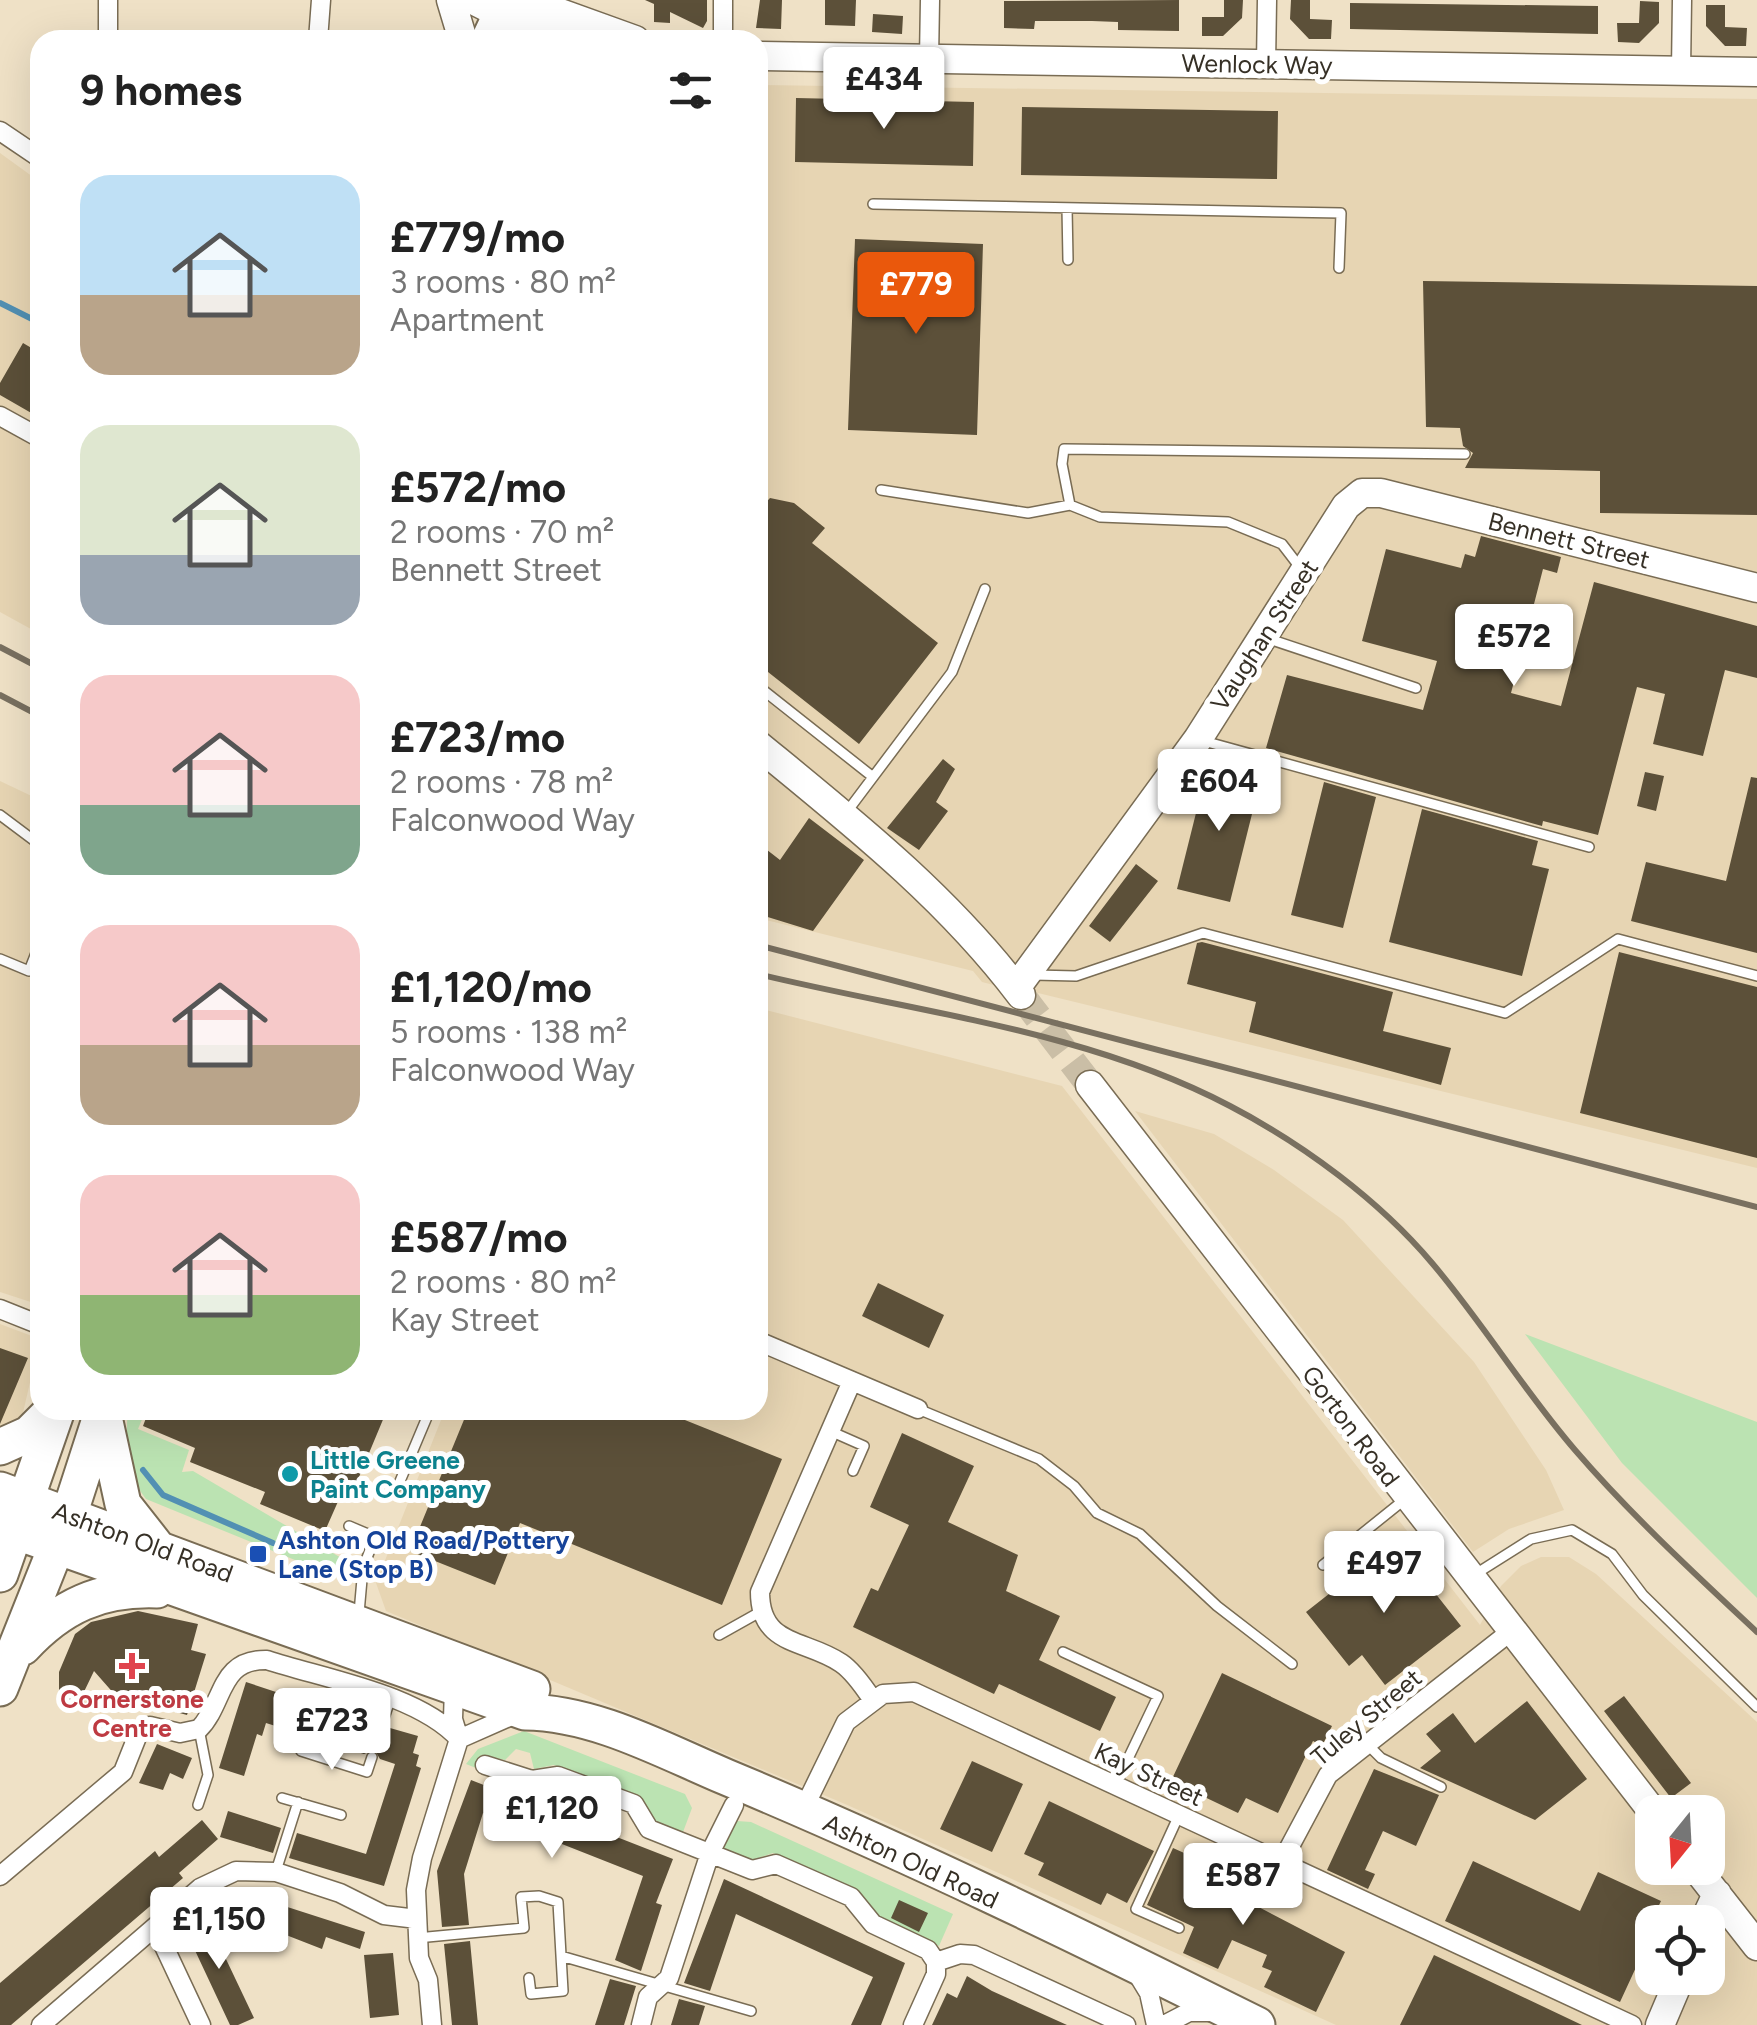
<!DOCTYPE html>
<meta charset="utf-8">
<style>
body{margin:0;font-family:Figtree,sans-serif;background:#f2f2f2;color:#222;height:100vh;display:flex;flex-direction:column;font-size:38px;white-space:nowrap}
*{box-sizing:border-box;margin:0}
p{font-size:32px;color:#767676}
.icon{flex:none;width:55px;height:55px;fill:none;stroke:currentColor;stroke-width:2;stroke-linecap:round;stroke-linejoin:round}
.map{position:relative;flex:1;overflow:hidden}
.drawer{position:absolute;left:30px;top:30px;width:738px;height:1390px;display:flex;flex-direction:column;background:#fff;border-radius:30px;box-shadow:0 10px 40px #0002}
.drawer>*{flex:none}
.needle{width:65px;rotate:198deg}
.buttons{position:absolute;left:1635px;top:1795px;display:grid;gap:20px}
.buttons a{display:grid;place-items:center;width:90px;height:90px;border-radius:20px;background:#fff;box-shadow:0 10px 40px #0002;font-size:50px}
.price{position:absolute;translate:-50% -85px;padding:0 22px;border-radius:10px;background:#fff;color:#222;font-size:32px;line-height:65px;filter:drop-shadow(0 2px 5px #0008)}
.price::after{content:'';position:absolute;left:50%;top:60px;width:30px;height:22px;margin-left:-15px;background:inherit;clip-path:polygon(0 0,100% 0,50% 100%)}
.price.current{background:#ea580c;color:#fff}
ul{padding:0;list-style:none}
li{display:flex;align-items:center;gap:30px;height:250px;padding:0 50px}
li span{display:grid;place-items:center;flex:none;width:280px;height:200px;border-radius:30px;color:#555}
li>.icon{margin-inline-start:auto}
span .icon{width:120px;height:120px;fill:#fffc;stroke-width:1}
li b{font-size:42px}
h2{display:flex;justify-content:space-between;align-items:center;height:120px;padding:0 50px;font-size:42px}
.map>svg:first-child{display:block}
.built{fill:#e7d5b3;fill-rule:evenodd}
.green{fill:#bbe3b2}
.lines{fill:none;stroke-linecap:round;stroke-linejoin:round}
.stream{stroke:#5290b3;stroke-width:6}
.building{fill:#5c5039}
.secondary-tunnel{stroke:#cabea6;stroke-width:28;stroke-dasharray:28 14;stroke-linecap:butt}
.lane-casing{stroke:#796c54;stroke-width:12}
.street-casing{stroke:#796c54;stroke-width:21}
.secondary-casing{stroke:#796c54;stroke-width:31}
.highway-casing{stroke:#796c54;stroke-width:39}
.lane{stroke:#fff;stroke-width:9}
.street{stroke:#fff;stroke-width:18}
.secondary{stroke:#fff;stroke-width:28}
.highway{stroke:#fff;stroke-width:35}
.rail{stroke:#797060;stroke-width:6}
.culture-dot{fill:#0f9aa8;stroke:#fff;stroke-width:4}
.transit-dot{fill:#1a4fb4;stroke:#fff;stroke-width:4}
.health-dot{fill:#e0444e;stroke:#fff;stroke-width:4}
.labels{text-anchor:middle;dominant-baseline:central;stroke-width:10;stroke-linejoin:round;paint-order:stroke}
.street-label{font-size:25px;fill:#363026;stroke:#fff}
.culture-label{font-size:25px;font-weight:bold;fill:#0d838f;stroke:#fff;text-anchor:start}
.transit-label{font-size:25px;font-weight:bold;fill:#164399;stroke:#fff;text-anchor:start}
.health-label{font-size:25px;font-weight:bold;fill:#be3a42;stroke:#fff}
</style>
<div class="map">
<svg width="1757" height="2025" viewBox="0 0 1757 2025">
<rect width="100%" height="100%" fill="#efe1c6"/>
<path class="built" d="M758,85L1757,99V1168L1038,993L1040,997L982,982L973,971L758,918Z
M0,153L40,182V634L0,612Z
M0,781L40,800V1305L0,1292Z
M758,1008L1062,1086L1480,1625L1501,1586L1521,1566L1541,1557H1569L1596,1574L1757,1722V2025H1336L845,1804L386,1611L376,1583L445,1410H758ZM1652,1812H1708V1868H1652ZM1652,1922H1708V1978H1652Z
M1135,1111L1214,1134L1274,1170L1343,1220L1474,1362L1546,1470L1564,1510L1509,1529L1473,1552Z
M0,1324L40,1339L22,1417L0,1434Z"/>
<path class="green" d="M1525,1334L1757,1422V1598L1622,1463Z
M128,1410H146L138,1429L189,1450L182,1472L193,1471L343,1559L351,1583L146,1499C126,1474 125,1441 128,1410Z
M524,1731L685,1794L692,1808L683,1832L654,1820L637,1797L554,1765L534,1769L530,1753L516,1749L505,1760L481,1755L476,1768L466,1764L478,1749Z
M737,1821L751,1822L953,1914L939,1946L877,1918L859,1892L773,1853L752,1860L721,1848Z"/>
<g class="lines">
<path class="stream" d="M0,303L40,323
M143,1470L163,1495L273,1543"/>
</g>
<path class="building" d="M645,0H707V21L703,28L670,12V23L654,22V4Z
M760,0H782L781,29L756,28Z
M825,0H856L855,26L825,25Z
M1179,0V31L1118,30V22L1092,21H1035L1034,29L1004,28V1Z
M1224,0H1243L1242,18L1223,36H1202V17H1224Z
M1291,0H1310V19L1332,20L1331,39H1309L1290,19Z
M1640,1L1659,2V23L1639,43L1618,42L1617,23H1639Z
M1350,3L1598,6V34L1350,29Z
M1706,5H1725V27L1747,28L1746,46H1725L1706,26Z
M873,14L903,16L902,34L872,32Z
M796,98L974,102L973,166L795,162Z
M1022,107L1278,111L1277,179L1021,175Z
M855,239L983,244L977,435L848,430Z
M1423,281L1757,286V515L1600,513V471L1465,468L1473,453L1463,446L1460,428L1426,427Z
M23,343L40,353V418L0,395V383Z
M770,498L794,503L825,528L812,543L938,643L859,744L758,664V511Z
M1481,536L1561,557L1557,573L1543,569L1511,693L1561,706L1594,582L1757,626V678L1725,670L1703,756L1653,744L1665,694L1637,687L1598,835L1543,821L1542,826L1266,748L1287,675L1423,710L1437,661L1362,641L1386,549L1461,568L1465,554L1475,557Z
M943,759L955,769L936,802L948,811L919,850L887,828Z
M1208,765L1261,778L1230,902L1177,889Z
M1645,772L1664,776L1656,811L1637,806Z
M1751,777L1757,778V953L1631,921L1646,862L1726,881Z
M1324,782L1376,797L1343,928L1291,915Z
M1422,809L1538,841L1532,865L1549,869L1522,976L1389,942Z
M809,818L864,860L813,931L758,914V843L780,860Z
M1136,864L1158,881L1110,942L1089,926Z
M1202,942L1393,992L1383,1031L1451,1048L1441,1085L1249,1032L1256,1002L1187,984L1197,943Z
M1619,952L1757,987V1158L1580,1113Z
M878,1283L944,1315L929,1348L862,1316Z
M0,1348L28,1358L0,1424Z
M149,1410H387L349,1501L340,1497L325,1531L260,1504L265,1492L190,1462L195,1448L143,1426Z
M468,1410H660L782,1459L722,1605L520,1523L495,1585L410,1551Z
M902,1433L974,1466L948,1522L1018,1555L1006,1591L1060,1616L1039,1660L1116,1697L1100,1731L999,1684L994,1694L853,1627L871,1588L878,1591L909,1525L870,1507Z
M1395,1542L1461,1626L1385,1685L1362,1655L1349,1666L1306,1612Z
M138,1611L198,1624L191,1650L206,1654L187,1715L116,1696L94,1671L81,1698L69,1703L59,1697V1672L75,1634L91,1622Z
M1222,1673L1332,1726L1322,1746L1313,1741L1278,1813L1246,1798L1238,1813L1171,1781Z
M246,1682L373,1724L379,1735L390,1728L418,1736L413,1753L419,1755L416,1766L421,1768L384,1886L289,1858L297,1833L366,1854L395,1764L380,1759L374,1749L364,1754L266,1723L262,1736L257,1734L244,1776L219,1768Z
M1624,1696L1691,1783L1671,1798L1604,1711Z
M1527,1701L1587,1779L1535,1820L1420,1768L1441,1751L1426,1734L1453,1713L1475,1743Z
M157,1744L192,1758L183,1779L170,1773L163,1790L139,1783Z
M972,1761L1023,1784L992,1852L940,1829Z
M1374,1769L1439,1795L1416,1846L1383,1831L1365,1870L1375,1874L1368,1889L1327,1870Z
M471,1780L673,1859L656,1903L662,1905L641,1971L615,1960L643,1876L483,1813L464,1874L469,1925L442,1927L437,1871Z
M1049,1801L1154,1851L1127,1903L1107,1893L1101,1905L1038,1875L1044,1863L1024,1854Z
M228,1811L281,1828L273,1853L220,1837Z
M202,1820L218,1839L179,1873L183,1878L11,2025H0V1983L155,1851L159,1857Z
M1173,1848L1258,1886L1251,1903L1345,1952L1316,2012L1264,1987L1272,1971L1262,1967L1267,1955L1232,1940L1218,1969L1183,1953L1194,1927L1147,1905Z
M1473,1861L1580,1911L1598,1872L1661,1901L1645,1935L1650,1937L1620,2002L1445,1921Z
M724,1879L905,1963L881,2025H851L873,1977L736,1914L710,1991L684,1983Z
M253,1896L365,1932L360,1949L326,1937L322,1949L245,1919Z
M899,1900L928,1913L919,1932L891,1918Z
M206,1917L254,2018L238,2025H230L184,1927Z
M470,1941L478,2025H452L444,1944Z
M393,1953L399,2015L370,2018L364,1955Z
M1434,1955L1582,2025H1400Z
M967,1976L992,1991L1067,2025H932L947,1993L957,1998Z
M610,1979L636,1986L624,2025H595Z
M679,1999L705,2006L699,2025H671Z"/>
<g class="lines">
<path class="secondary-tunnel" d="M1021,995L1090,1085"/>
<g class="lane-casing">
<path id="lane" d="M873,204L1341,213L1339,268
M1067,208L1068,260
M881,490L1028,513L1070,505
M1302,570L1282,544L1228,522L1100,517L1070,505L1062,464L1064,449L1465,454
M1266,638L1416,688
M758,686L873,777
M1200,740L1589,847
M846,813L952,672L985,589
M0,815L40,845
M0,959L29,971L40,943
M1034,975L1076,976L1203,933L1505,1013L1618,939L1757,976
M758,1255L761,1248
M918,1409L1039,1459L1074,1486L1097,1513L1140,1534L1217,1606L1292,1664
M830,1431L864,1446L853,1471
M398,1486L430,1410
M349,1526L375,1537L363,1568L359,1613
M1323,1565L1404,1500
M1474,1575L1531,1539L1572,1530L1612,1554L1643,1595L1757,1707
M719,1635L760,1612
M1063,1652L1158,1696L1115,1786
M381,1727L390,1700
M1368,1745L1381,1758L1441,1787
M301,1751L367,1772L372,1757
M282,1798L341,1815
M198,1805L208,1775L199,1729
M276,1871L298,1802
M1179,1928L1136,1909L1179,1815
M417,1938L524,1928L521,1897L539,1896L558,1902L563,1991L531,1994L529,1978
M561,1956L751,2011"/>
</g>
<g class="street-casing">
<path id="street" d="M108,0V40
M318,40L321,0
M723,40V0
M929,59L930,0
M1266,64L1267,0
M1681,70L1682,0
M0,131L40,158
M0,416L40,438
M0,1309L40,1325
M758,1341L918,1409
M852,1381L760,1592C760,1647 806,1639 841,1663C853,1671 864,1687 872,1699
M459,1739L518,1713
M485,1765L532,1780L558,1776L634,1804L649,1829L684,1843L752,1870L776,1864L851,1897L873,1924L928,1950L936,1962L960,1954L974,1955L1126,2025
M803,1810L846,1722L883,1694L914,1692L1632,2025
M1281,1863L1328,1775L1510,1632
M0,1876L123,1772L139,1732L150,1726L180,1733L199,1729C225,1703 218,1659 267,1660C325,1679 418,1694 459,1739
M155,1927L201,2025
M1135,1970L1149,1993L1156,2025
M41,2025L200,1888L236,1871L276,1872L340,1893L384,1915L417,1919
M432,2025L428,1980L419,1958L416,1890L422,1858L459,1739L453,1719L454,1687
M641,2025L648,1997L669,1978L710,1853L734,1805
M913,2025L936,1974V1962
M1164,2025L1189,2012H1214"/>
</g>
<g class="secondary-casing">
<path id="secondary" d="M451,0L463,40
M473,0L528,28L570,40
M524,0L635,40
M758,56L1757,72
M758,745C852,822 947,897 1021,995
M1016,988L1198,739L1346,506L1362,493H1381L1757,588
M1090,1085L1653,1812
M1696,1868L1757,1946
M1704,1922L1717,1894
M1660,2025L1680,1978"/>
</g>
<g class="highway-casing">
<path id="highway" d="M489,40L508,0
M522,40L541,0
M104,1417L123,1504L156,1546
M0,1447L29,1434L53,1410
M0,1490L532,1689
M0,1526L525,1712C596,1713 662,1750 726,1777C906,1852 1083,1938 1257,2025
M0,1574L57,1410
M23,1647C61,1606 100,1588 157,1590
M0,1688L69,1515L103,1410"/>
</g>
<use href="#lane" class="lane"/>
<use href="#street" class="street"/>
<use href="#secondary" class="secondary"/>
<use href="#highway" class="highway"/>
<path class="rail" d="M0,647L40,668
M0,695L40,716
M758,945L1757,1207
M758,974C914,1012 1086,1030 1230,1106C1303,1144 1379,1200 1432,1263C1483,1323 1524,1391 1575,1450C1631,1515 1694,1573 1757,1632"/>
</g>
<circle class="culture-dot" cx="290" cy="1474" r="10"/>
<rect class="transit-dot" x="248" y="1544" width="20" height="20" rx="5"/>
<path class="health-dot" d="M127 1651h10v10h10v10h-10v10h-10v-10h-10v-10h10z"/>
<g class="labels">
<g class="street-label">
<text transform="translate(1257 64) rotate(1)">Wenlock Way</text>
<text transform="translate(1569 540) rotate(14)">Bennett Street</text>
<text transform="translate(1264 635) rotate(-57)">Vaughan Street</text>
<text transform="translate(1351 1426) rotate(53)">Gorton Road</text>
<text transform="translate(143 1542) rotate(20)">Ashton Old Road</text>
<text transform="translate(1366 1717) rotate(-40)">Tuley Street</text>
<text transform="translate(1149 1774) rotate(25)">Kay Street</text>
<text transform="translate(911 1861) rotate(25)">Ashton Old Road</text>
</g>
<g class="culture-label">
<text x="310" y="1460">Little Greene<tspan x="310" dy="29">Paint Company</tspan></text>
</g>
<g class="transit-label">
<text x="278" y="1540">Ashton Old Road/Pottery<tspan x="278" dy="29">Lane (Stop B)</tspan></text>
</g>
<g class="health-label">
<text x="132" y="1699">Cornerstone<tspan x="132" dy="29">Centre</tspan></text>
</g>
</g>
</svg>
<div class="buttons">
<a><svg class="needle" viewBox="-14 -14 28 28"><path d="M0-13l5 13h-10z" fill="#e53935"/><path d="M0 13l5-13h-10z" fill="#767676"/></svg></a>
<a><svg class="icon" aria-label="locate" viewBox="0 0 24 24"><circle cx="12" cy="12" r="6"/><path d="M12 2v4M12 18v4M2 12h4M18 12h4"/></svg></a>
</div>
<b class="price" style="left:884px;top:132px">£434</b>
<b class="price current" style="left:916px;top:337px">£779</b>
<b class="price" style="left:1514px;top:689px">£572</b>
<b class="price" style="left:1219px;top:834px">£604</b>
<b class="price" style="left:1384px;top:1616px">£497</b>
<b class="price" style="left:332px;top:1773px">£723</b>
<b class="price" style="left:552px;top:1861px">£1,120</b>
<b class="price" style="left:1243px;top:1928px">£587</b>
<b class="price" style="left:219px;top:1972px">£1,150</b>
<section class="drawer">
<h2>9 homes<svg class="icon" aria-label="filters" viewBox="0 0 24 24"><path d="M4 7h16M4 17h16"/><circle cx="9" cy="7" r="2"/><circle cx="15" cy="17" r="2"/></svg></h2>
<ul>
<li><span style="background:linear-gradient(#bfe0f5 60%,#b9a48a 0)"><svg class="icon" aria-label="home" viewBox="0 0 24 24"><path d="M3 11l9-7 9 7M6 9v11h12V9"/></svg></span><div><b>£779/mo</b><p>3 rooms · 80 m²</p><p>Apartment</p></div></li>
<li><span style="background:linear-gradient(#dfe7d0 65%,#9aa5b1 0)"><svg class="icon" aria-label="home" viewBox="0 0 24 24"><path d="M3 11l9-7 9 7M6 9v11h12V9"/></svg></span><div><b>£572/mo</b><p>2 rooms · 70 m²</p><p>Bennett Street</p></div></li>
<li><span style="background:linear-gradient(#f6c9c9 65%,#7fa58c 0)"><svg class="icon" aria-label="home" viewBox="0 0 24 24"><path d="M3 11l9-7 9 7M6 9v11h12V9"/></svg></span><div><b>£723/mo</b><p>2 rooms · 78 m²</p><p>Falconwood Way</p></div></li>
<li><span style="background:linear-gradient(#f6c9c9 60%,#b9a48a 0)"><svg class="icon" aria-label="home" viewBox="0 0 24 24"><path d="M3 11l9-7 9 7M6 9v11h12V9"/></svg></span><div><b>£1,120/mo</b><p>5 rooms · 138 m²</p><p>Falconwood Way</p></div></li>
<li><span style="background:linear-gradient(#f6c9c9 60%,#8fb573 0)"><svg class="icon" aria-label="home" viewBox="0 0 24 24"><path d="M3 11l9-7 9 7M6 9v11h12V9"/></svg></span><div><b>£587/mo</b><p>2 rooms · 80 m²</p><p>Kay Street</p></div></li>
</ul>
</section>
</div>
